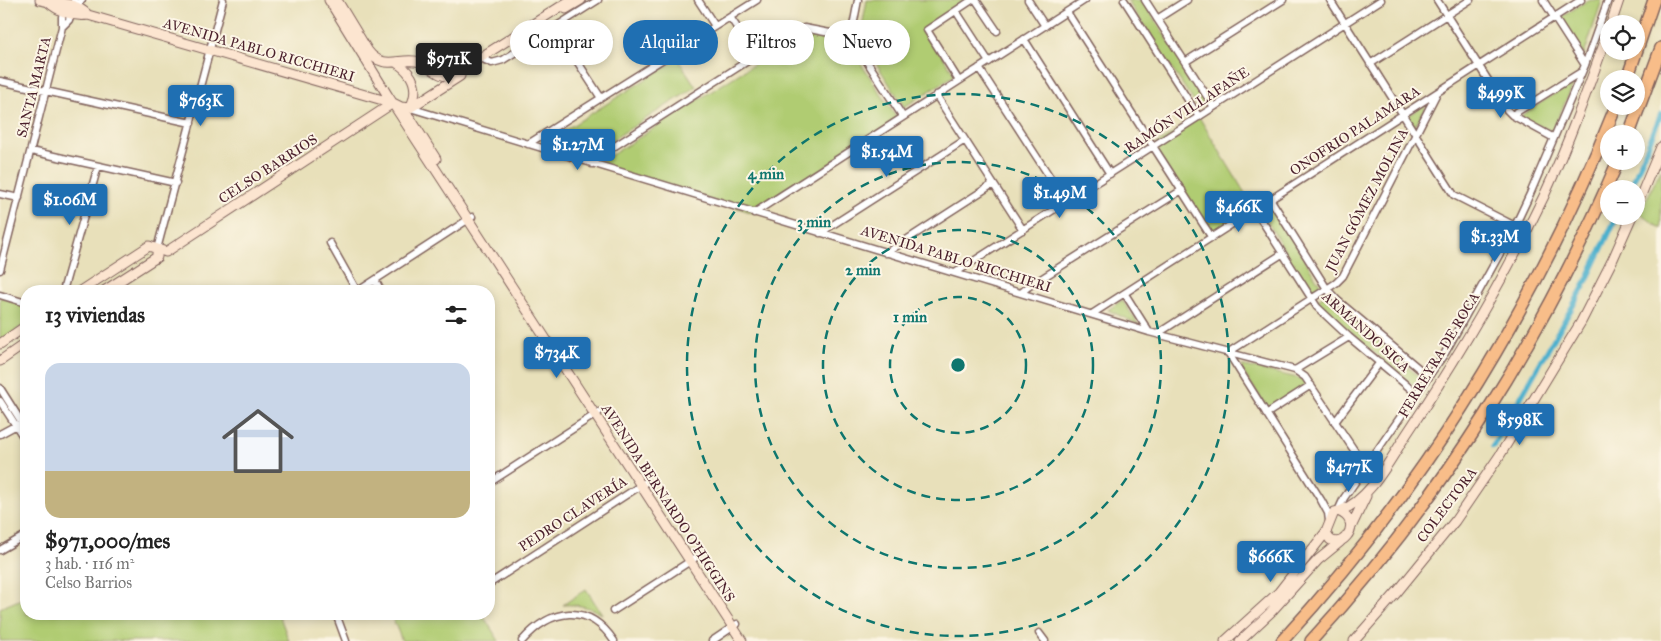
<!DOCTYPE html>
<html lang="es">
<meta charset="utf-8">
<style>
body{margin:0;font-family:"IM FELL Great Primer",serif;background:#f6f6f6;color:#222;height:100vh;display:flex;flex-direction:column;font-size:19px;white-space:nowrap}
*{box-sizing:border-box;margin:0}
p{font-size:16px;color:#767676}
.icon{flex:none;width:28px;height:28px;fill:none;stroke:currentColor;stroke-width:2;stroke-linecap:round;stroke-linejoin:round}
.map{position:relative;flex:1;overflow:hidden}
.details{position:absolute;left:20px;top:285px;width:475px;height:335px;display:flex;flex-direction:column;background:#fff;border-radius:20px;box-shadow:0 2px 8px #0003}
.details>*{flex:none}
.guide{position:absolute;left:510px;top:20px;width:475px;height:45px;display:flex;gap:10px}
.controls{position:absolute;left:1600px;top:15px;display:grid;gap:10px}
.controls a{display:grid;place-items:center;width:45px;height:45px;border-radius:50%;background:#fff;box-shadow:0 2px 8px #0003;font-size:25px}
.price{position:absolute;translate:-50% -42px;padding:0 11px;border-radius:5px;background:#1f6fb2;color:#fff;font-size:16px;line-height:32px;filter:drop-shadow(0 1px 2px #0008)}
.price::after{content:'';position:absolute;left:50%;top:30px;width:15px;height:11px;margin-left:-8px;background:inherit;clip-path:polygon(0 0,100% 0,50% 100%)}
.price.selected{background:#222;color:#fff}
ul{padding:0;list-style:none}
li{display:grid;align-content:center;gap:10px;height:265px;padding:0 25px}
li+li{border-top:1px solid #e0e0e0}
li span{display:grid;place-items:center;height:155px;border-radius:15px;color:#555}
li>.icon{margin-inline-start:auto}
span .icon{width:90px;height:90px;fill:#fffc;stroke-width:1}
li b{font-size:21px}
h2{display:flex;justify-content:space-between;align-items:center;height:60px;padding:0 25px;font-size:21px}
.pill{padding:0 18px;border-radius:22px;background:#fff;box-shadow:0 2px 8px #0003;font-size:18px;line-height:45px}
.pill.selected{background:#1f6fb2;color:#fff}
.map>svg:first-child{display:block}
.green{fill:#b0cc72;stroke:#7d764e}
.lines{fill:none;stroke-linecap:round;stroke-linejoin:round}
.canal{stroke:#4eb0cd;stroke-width:5.5}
.street-casing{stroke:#81635d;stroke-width:9}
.secondary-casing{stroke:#81635d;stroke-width:11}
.highway-casing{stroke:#81635d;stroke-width:14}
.street{stroke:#fff;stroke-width:6}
.secondary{stroke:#fce5d0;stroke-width:9}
.highway{stroke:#f8bd89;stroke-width:11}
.ring{fill:none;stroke:#0f766e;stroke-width:2.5;stroke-dasharray:9 6}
.labels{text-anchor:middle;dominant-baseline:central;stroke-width:4;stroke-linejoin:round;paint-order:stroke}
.street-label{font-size:14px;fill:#4a1f2b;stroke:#fcf5e5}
.centre{fill:#0f766e;stroke:#fcf5e5;stroke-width:2.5}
.ring-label{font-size:15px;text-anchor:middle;font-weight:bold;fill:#0f766e;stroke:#fcf5e5;stroke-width:4;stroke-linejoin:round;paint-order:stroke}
</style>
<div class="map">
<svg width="1661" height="641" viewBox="0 0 1661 641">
<rect width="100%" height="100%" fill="#fcf5e5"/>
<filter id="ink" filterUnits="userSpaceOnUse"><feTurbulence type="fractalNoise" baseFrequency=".02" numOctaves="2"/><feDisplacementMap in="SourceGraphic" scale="10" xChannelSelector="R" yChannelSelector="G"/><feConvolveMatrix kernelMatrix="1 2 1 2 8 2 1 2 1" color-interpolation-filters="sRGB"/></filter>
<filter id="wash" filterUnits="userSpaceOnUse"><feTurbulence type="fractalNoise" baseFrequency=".0096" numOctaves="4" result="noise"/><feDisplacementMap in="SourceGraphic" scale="20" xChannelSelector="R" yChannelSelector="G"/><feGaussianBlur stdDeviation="1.12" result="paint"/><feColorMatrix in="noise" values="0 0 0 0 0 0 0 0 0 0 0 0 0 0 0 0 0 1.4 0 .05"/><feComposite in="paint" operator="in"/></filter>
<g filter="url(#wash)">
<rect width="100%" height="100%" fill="#e8e0ba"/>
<path class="green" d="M867,0H968L924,28L955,75L904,107L860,38Z
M1127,0H1142L1208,102L1198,108Z
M1588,0H1602L1584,55L1560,19L1562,17Z
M803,33L846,41L898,120L754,213L596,165Z
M678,59L696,87L588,155L546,142Z
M1575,81L1552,131L1523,119L1522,115Z
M1426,104V106L1416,124L1413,126L1407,116Z
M1199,117L1255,210L1212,238L1153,146Z
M1661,169V229L1640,213Z
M1270,203L1321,286L1309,292L1260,209Z
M1325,295L1425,382L1420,391L1366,346L1316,300Z
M0,297L26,306V324L0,341Z
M1122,300L1139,325L1108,310Z
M1242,366H1245L1302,379L1305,383L1304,385L1270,407L1266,406L1242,370Z
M586,589L602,614C589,607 578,604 563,605Z
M26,597V614H279L289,641H0V608Z
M391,614H482L499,641H402Z"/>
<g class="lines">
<path class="canal" d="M1630,189L1661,114
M1493,446L1583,288L1617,216"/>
</g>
</g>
<g filter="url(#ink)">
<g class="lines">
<g class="street-casing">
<path id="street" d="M698,0L715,26
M858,0L851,37L903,117
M976,0L997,31
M1028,0L1045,26
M1124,0L1199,117
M1145,0L1214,107
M1330,0L1454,195L1515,226
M1437,0L1507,110L1512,115L1554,138
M1543,0L1585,65
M74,6L82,0
M956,11L989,62
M1067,12L1212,238
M730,17L756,56
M1157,19L1187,0
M62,27L69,20L74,0
M555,27L601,98
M1024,39L1110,174
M485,60L492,63L503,60L598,0
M1185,62L1283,0
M1370,64L1470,0
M979,68L1066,202
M0,81L191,123
M959,81L927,30L972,0
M936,95L1023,230
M410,108L1149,332L1295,370L1305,377L1366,468
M1512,115L1581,72
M528,144L757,0
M31,151L176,183
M592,164L601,155L796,30L804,28L851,37
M0,194L19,198
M1271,200L1327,289L1337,300L1429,377
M1255,210L1317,307L1349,337L1417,394
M754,213L1085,0
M820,233L965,140
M330,243L357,291
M157,249L223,0
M886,253L993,184
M0,270L62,27V17L64,8
M955,273L1381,0
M375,280L381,291
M63,291L98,166
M358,291L472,217
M1021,293L1028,287L1182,190
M1125,294L1149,332
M0,295L26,303
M1092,314L1581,0
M1157,334L1282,254
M1229,354L1232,350L1336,283L1343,276L1437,93
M1229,354L1321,500L1328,513L1329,521
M1295,370L1349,337
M0,388L26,429
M0,401L26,441
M1266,414L1311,385
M1335,422L1380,362
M0,434L26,420
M489,483L599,412
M1338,511L1344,498L1445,353L1515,226L1530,194L1585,65L1608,0
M0,550L26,535
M489,584L646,482
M613,611L695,558
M336,614L346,641
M1039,633L1045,641
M522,641C551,608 588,602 614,641
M712,641L737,624"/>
</g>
<g class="secondary-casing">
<path id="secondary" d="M40,0C57,5 73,0 88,15
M329,0L388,96L742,641
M337,0L368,51C384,72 401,56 420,62C432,66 438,79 453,75L571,0
M48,2C59,12 74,17 88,15L393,103L401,107L410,108
M566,9L581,0
M1611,24L1619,0
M397,63C414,74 420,89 410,108
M399,108L410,118L436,159
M410,108L460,76
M1636,207L1661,147
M80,291L149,246L166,252L393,103
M104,291L157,257V249
M0,344L26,326
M0,361L26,343
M1338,511C1369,523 1334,559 1326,532L1334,512Z
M1340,511C1371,499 1390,459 1408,432C1458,357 1505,277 1544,196C1569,142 1589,86 1609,30
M1351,527L1366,496
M1225,641L1279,592L1326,532
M1240,641L1271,612L1318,560L1340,542
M1354,641L1398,591L1455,521L1500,455L1581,322L1613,259L1632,216"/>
</g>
<g class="highway-casing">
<path id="highway" d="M1627,79L1654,0
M1629,134L1661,48
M1282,641C1428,483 1536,306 1616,106
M1311,641C1440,501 1544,336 1618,161"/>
</g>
<use href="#street" class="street"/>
<use href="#secondary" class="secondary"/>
<use href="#highway" class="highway"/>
</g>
</g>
<g class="ring">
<circle cx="958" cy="365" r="68"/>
<circle cx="958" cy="365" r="135"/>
<circle cx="958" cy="365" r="203"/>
<circle cx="958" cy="365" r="271"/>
</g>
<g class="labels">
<g class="street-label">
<text transform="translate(259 50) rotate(16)">AVENIDA PABLO RICCHIERI</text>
<text transform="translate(34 87) rotate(-76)">SANTA MARTA</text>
<text transform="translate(1187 110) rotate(-33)">RAMÓN VILLAFAÑE</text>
<text transform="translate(1355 131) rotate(-33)">ONOFRIO PALAMARA</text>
<text transform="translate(268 169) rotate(-33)">CELSO BARRIOS</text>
<text transform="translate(1367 200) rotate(-62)">JUAN GÓMEZ MOLINA</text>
<text transform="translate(956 259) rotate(17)">AVENIDA PABLO RICCHIERI</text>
<text transform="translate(1366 332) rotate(42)">ARMANDO SICA</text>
<text transform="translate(1439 355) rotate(-59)">FERREYRA DE ROCA</text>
<text transform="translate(668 503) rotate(57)">AVENIDA BERNARDO O'HIGGINS</text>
<text transform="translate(1447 505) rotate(-53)">COLECTORA</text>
<text transform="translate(573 514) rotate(-33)">PEDRO CLAVERÍA</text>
</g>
</g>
<circle cx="958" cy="365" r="8" class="centre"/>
<g class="ring-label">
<text x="766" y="179">4 min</text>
<text x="814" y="227">3 min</text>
<text x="863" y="275">2 min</text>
<text x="910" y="322">1 min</text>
</g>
</svg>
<div class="controls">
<a><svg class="icon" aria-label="locate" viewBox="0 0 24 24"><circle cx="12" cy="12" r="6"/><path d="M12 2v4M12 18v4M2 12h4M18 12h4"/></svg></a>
<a><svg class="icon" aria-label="layers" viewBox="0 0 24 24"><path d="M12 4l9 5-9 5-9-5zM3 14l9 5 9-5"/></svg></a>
<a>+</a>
<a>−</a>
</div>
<b class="price selected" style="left:449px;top:85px">$971K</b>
<b class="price" style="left:1501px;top:119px">$499K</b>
<b class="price" style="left:201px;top:127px">$763K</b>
<b class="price" style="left:578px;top:171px">$1.27M</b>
<b class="price" style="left:887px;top:178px">$1.54M</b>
<b class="price" style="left:1060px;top:219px">$1.49M</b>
<b class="price" style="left:70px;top:226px">$1.06M</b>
<b class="price" style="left:1239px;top:233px">$466K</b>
<b class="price" style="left:1495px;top:263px">$1.33M</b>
<b class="price" style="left:557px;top:379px">$734K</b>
<b class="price" style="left:1520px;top:446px">$598K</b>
<b class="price" style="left:1349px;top:493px">$477K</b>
<b class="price" style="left:1271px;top:583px">$666K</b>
<div class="guide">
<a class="pill">Comprar</a>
<a class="pill selected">Alquilar</a>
<a class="pill">Filtros</a>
<a class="pill">Nuevo</a>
</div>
<section class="details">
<h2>13 viviendas<svg class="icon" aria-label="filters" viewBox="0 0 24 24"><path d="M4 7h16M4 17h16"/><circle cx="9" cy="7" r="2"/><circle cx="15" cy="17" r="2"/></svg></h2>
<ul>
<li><span style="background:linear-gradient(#c9d6e8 70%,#c2b280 0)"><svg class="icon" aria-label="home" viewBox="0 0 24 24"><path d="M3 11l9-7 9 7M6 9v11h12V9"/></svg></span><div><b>$971,000/mes</b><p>3 hab. · 116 m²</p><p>Celso Barrios</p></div></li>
</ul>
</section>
</div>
